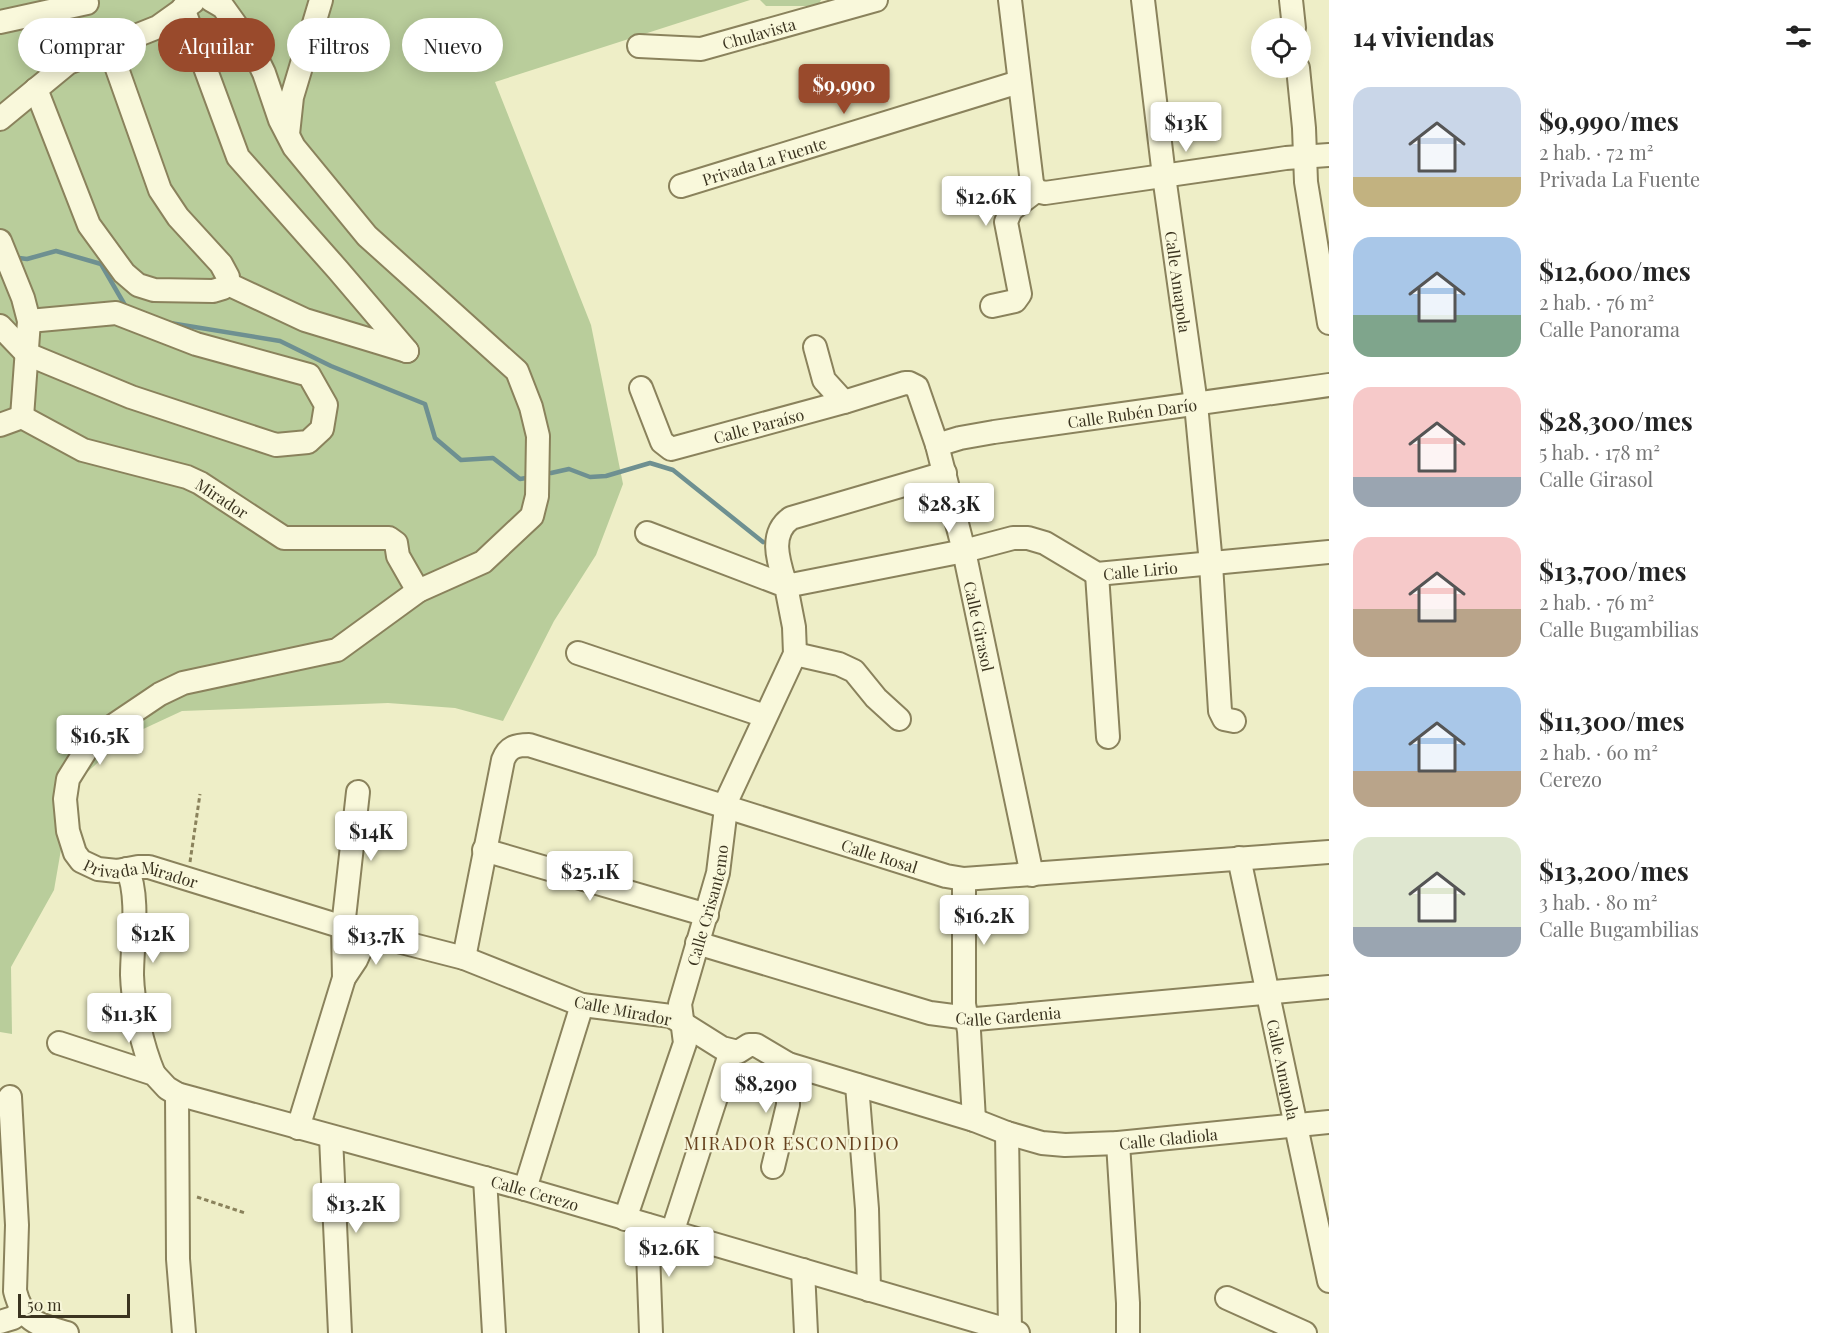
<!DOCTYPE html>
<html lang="es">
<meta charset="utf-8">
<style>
body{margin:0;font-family:"Playfair Display",serif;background:#f2f2f2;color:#222;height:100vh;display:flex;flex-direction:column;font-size:22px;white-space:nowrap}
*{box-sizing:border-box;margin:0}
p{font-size:20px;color:#767676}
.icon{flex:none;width:33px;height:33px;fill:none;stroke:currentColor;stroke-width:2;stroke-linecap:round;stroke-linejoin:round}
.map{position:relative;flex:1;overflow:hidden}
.drawer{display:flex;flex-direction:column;background:#fff;width:510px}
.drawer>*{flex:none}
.hud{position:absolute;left:18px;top:18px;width:570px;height:54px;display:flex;gap:12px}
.tools{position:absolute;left:1251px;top:18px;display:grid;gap:12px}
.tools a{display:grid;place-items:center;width:60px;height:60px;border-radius:50%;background:#fff;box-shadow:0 3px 15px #0003;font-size:30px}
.scale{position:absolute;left:18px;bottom:15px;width:112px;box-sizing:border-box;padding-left:6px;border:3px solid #3b3420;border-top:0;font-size:16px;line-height:21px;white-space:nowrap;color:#3b3420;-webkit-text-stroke:4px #f6f5d7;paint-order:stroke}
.price{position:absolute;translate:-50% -51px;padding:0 14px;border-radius:6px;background:#fff;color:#222;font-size:20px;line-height:39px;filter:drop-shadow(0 2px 3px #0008)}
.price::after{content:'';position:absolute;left:50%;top:36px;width:18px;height:14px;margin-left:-9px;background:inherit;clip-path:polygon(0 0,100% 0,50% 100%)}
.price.active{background:#994a2c;color:#fff}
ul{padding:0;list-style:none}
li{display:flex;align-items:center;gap:18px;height:150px;padding:0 24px}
li span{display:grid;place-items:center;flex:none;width:168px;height:120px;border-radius:18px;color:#555}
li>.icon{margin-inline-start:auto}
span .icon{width:72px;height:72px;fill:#fffc;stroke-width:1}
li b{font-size:26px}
h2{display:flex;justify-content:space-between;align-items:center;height:72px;padding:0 24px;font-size:26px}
.pill{padding:0 21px;border-radius:27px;background:#fff;box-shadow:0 3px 15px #0003;font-size:21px;line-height:54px}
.pill.active{background:#994a2c;color:#fff}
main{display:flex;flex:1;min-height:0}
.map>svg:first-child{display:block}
.green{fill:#b9cd9b}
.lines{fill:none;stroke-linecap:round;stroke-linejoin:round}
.stream{stroke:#6e9091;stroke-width:4.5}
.minor-casing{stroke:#8a825c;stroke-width:26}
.path{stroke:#8a825c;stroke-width:3;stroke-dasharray:4.5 3;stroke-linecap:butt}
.minor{stroke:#f9f8db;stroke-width:22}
.labels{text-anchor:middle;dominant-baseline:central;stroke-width:4.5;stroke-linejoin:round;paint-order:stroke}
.street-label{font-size:16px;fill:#3b3420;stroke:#f6f5d7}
.neighbourhood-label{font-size:18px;letter-spacing:1.5px;fill:#67421f;stroke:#f6f5d7}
</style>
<main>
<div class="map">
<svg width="1329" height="1333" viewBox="0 0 1329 1333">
<rect width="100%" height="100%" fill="#eeeec7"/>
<path class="green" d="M0,0H750L495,82L591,325L623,484L596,555L554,621L503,721L455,708L388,703L182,711L126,737L72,786L54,890L11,967L12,1034L0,1032Z
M760,0H821L818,6H766Z"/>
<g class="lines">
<path class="stream" d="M19,258L27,259L56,251L101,264L126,307
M170,323L280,341L331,366L425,404L435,438L461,460L493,458L520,479L526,478
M551,473L569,469L590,477L606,476L650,463L673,470L763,542"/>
<g class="minor-casing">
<g id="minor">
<path id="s1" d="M211,0L223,7L251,46L264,73L280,120L294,147L367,236L517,371L531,407L538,436L537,496L532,516L483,562L418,591L337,650L183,683L160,694L111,727L88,747L68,779L65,799L68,831L75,853L81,861L98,869L117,871L138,867H149L343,927L464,958L582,1005L671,1016L722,1048L738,1052L749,1045H756L788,1064L974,1120L1007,1133L1042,1143L1065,1145L1118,1143L1329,1122"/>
<path d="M1010,0L1032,183L1036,191"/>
<path id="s2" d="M1143,0L1164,176L1196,404L1211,564L1220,711L1224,719L1234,721"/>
<path d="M1291,0L1294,28"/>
<path d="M183,8L238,157L338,270L407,351"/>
<path d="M0,22L87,3"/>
<path d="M109,46L160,190L178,217L221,264L228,277V284"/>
<path id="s3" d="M639,46L701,49L876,0"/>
<path d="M1298,68L1304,128L1306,182L1329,323"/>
<path d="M36,89L89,225L124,273L138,285L154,290L213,291L223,288L228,284"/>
<path d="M0,119L68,63L158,27L193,2"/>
<path d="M288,134L292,97L321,0"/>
<path id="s4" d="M681,186L1019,82"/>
<path d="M1036,191L1045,193L1286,158L1329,155"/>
<path d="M0,241L23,298L29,321L22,417"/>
<path d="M228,284L305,320L407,351"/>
<path d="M992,306L1015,301L1020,294L1006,222L1011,210L1036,191"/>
<path d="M0,326L27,354L131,397L276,445L308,442L322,429L326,405L309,375L196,344L116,313L29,321"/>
<path d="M815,347L824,380L844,402"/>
<path id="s5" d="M641,388L662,442L671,449L844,402L905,383H909L917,387L937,445L964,551L1032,875"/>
<path id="s6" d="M22,417L83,450L187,477L200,483L284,538H389L396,543L398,556L418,591"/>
<path d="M0,425L22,417"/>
<path id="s7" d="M937,445L960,438L994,432L1329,385"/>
<path id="s8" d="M945,473L791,518C768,534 779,563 786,586L964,551L1013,538H1028L1045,543L1097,574L1329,552"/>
<path d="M1097,574L1108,737"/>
<path d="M578,653L765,716"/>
<path d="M795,654L839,664L854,671L876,698L899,719"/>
<path d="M484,850L707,915"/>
<path id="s9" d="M1239,858L1329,1281"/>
<path d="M127,869C140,895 132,945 132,975C133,1005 142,1046 154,1074"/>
<path d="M964,879V1004L969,1031L974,1120"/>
<path id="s10" d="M697,943L930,1013L976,1019L1329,987"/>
<path id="s11" d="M464,958L503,760C508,747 516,745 529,745L946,876L964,879L1329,852"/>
<path d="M344,978L343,927L358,792"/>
<path id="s12" d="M59,1043L154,1074L167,1088L177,1094L525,1189L1018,1333"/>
<path d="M857,1085L867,1209L869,1290"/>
<path d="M177,1094L178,1259L184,1333"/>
<path d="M10,1097L17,1225L15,1291C23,1323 40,1325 67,1333"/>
<path d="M298,1128L344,978L356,960L368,933"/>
<path d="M1007,1133L1010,1331"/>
<path d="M331,1137L340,1333"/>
<path d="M1118,1143L1128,1303V1333"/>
<path d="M773,1167L788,1105V1064"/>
<path d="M485,1178L494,1333"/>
<path d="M525,1189L582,1005"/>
<path id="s13" d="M625,1219L685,1043L680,1004L718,873L727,800L795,654L794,627L786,586L647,533"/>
<path d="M647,1225L651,1333"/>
<path d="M672,1233L731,1051"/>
<path d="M803,1270L806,1333"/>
<path d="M1227,1298L1305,1333"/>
<path d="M0,1322L13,1318L22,1311"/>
</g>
</g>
<path class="path" d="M190,862L200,794
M197,1197L245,1213"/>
<use href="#minor" class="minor"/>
</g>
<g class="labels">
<g class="street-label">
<text stroke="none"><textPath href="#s3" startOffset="122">Chulavista</textPath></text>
<text stroke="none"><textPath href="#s4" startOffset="87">Privada La Fuente</textPath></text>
<text stroke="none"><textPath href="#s2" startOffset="284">Calle Amapola</textPath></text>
<text stroke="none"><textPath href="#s7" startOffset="198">Calle Rubén Darío</textPath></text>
<text stroke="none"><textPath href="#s5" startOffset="160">Calle Paraíso</textPath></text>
<text stroke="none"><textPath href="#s6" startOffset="218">Mirador</textPath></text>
<text stroke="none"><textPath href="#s8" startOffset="603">Calle Lirio</textPath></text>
<text stroke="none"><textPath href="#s5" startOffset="573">Calle Girasol</textPath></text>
<text stroke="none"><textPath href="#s11" startOffset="602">Calle Rosal</textPath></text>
<text stroke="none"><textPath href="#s1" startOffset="1335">Privada Mirador</textPath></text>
<text stroke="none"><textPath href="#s13" startOffset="328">Calle Crisantemo</textPath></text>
<text transform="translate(623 1010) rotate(11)">Calle Mirador</text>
<text stroke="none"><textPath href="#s10" startOffset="322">Calle Gardenia</textPath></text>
<text stroke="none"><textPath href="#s9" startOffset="216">Calle Amapola</textPath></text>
<text stroke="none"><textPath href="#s1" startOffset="2414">Calle Gladiola</textPath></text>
<text stroke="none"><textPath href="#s12" startOffset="502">Calle Cerezo</textPath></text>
</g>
<g class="neighbourhood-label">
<text x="792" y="1143">MIRADOR ESCONDIDO</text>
</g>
</g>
</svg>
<div class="tools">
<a><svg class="icon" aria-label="locate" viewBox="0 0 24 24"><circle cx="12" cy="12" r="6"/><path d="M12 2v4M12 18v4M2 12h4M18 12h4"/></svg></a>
</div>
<div class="scale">50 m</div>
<b class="price active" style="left:844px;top:115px">$9,990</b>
<b class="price" style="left:1186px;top:153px">$13K</b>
<b class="price" style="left:986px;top:227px">$12.6K</b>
<b class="price" style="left:949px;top:534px">$28.3K</b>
<b class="price" style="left:100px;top:766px">$16.5K</b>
<b class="price" style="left:371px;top:862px">$14K</b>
<b class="price" style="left:590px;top:902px">$25.1K</b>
<b class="price" style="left:984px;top:946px">$16.2K</b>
<b class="price" style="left:153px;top:964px">$12K</b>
<b class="price" style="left:376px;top:966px">$13.7K</b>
<b class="price" style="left:129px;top:1044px">$11.3K</b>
<b class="price" style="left:766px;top:1114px">$8,290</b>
<b class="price" style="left:356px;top:1234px">$13.2K</b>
<b class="price" style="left:669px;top:1278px">$12.6K</b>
<div class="hud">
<a class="pill">Comprar</a>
<a class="pill active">Alquilar</a>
<a class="pill">Filtros</a>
<a class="pill">Nuevo</a>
</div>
</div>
<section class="drawer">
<h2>14 viviendas<svg class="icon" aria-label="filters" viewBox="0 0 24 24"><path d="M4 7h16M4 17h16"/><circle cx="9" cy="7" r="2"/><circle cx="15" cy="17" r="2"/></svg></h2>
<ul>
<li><span style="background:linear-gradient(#c9d6e8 75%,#c2b280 0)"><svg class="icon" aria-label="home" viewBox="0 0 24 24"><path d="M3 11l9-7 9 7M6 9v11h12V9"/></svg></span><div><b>$9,990/mes</b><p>2 hab. · 72 m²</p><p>Privada La Fuente</p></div></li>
<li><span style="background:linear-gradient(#a9c7e8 65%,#7fa58c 0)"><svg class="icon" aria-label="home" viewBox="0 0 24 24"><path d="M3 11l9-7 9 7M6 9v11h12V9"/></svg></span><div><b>$12,600/mes</b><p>2 hab. · 76 m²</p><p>Calle Panorama</p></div></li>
<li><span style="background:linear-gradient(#f6c9c9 75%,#9aa5b1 0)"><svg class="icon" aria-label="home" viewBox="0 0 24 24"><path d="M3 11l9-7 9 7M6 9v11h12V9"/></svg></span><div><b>$28,300/mes</b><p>5 hab. · 178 m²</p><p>Calle Girasol</p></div></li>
<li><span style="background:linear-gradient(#f6c9c9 60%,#b9a48a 0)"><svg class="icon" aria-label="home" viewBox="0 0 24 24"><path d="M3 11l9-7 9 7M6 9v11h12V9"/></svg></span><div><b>$13,700/mes</b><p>2 hab. · 76 m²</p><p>Calle Bugambilias</p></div></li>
<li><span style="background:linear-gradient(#a9c7e8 70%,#b9a48a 0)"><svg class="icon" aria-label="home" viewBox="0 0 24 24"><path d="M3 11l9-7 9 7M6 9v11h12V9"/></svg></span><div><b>$11,300/mes</b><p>2 hab. · 60 m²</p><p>Cerezo</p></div></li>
<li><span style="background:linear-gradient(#dfe7d0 75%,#9aa5b1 0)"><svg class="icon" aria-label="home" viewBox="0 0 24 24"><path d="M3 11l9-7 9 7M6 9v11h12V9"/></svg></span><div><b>$13,200/mes</b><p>3 hab. · 80 m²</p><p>Calle Bugambilias</p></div></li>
</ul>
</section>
</main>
